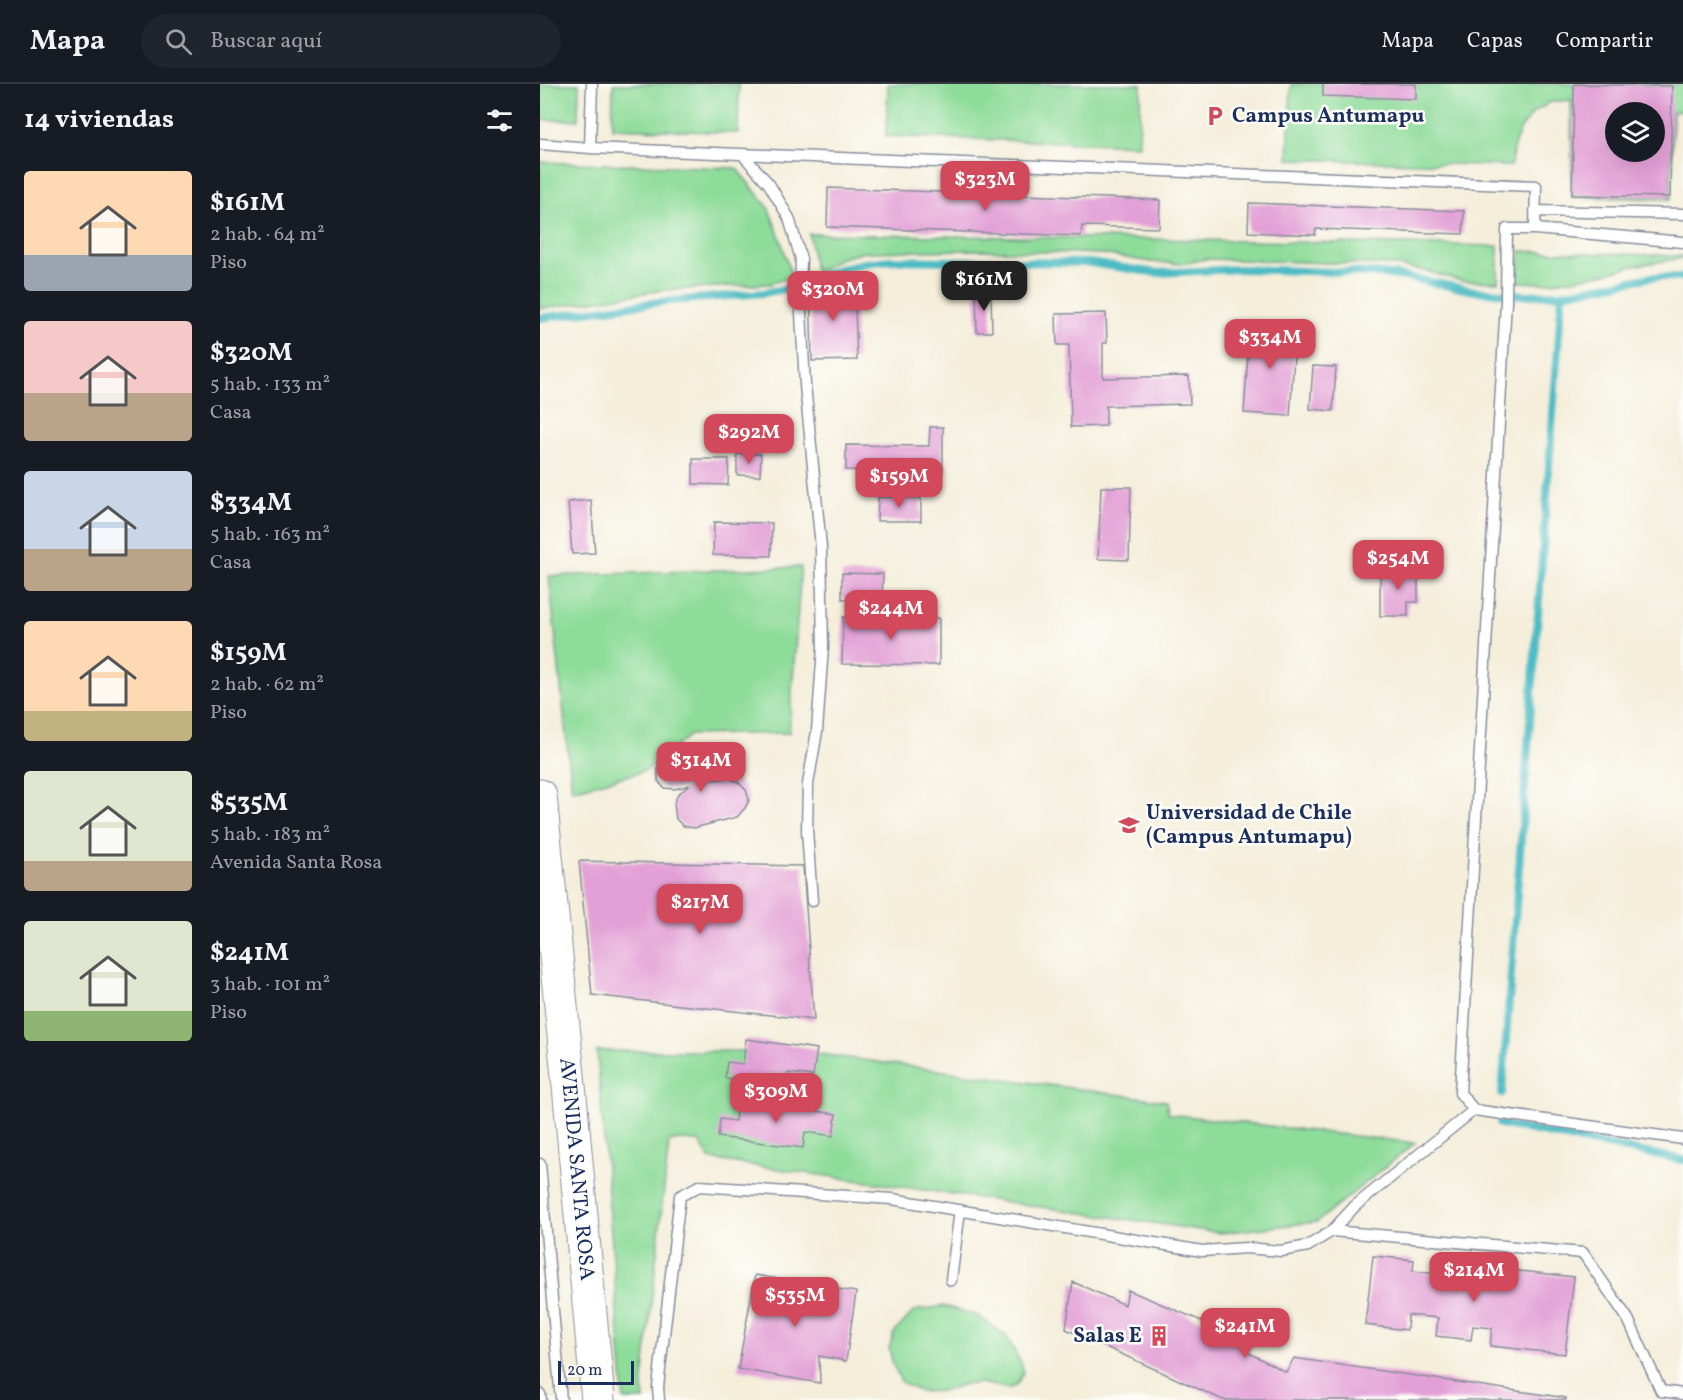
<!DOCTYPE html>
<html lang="es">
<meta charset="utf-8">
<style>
body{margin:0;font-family:Vollkorn,serif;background:#20242c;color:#f1f3f6;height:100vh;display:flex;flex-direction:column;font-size:22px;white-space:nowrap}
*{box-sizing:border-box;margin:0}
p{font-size:20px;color:#9ea1a6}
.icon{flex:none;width:33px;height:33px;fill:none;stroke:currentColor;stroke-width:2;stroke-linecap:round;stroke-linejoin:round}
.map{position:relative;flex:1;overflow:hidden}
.side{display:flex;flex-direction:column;background:#171b24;width:540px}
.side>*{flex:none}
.buttons{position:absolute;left:1065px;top:18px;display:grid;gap:12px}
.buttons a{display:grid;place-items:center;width:60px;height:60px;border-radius:50%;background:#171b24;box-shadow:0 6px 24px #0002;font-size:30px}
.scale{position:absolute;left:18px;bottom:15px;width:76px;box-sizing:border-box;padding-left:6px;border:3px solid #1b2f5e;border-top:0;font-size:16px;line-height:21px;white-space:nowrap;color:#1b2f5e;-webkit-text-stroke:4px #fdfcf7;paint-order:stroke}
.price{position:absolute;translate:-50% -51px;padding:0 14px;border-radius:12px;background:#d1495b;color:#fff;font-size:20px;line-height:39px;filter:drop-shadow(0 2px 3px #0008)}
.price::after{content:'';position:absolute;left:50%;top:36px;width:18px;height:14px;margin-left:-9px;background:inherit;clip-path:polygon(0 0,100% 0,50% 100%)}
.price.selected{background:#222;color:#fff}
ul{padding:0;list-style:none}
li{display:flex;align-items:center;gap:18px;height:150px;padding:0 24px}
li span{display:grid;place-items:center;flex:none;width:168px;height:120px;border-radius:6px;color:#555}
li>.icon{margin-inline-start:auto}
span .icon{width:72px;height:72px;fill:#fffc;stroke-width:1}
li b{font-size:26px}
h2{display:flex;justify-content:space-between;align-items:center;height:72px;padding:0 24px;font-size:26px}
header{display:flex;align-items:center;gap:36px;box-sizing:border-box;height:84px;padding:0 30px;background:#171b24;border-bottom:2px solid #363941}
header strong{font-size:28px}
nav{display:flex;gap:33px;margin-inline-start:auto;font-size:21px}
.search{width:420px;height:54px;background:#20242c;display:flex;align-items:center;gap:15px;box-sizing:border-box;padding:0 21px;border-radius:33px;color:#9ea1a6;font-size:22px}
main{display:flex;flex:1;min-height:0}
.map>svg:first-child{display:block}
.green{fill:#8edc9a;stroke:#54867c;stroke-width:1.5;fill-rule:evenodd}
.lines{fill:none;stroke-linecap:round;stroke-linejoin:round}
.stream{stroke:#4dbcc4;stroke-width:8}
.building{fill:#e3a0d7;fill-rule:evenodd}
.lane-casing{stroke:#888e9c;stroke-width:13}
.primary-casing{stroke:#888e9c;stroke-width:35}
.lane{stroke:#fff;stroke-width:10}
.primary{stroke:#fff;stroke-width:33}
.labels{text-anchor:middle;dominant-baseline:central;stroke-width:5;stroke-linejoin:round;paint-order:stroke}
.poi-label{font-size:21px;font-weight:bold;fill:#1b2f5e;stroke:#fdfcf7;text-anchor:start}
.street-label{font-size:21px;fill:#1b2f5e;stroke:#fdfcf7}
</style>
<header>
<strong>Mapa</strong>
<div class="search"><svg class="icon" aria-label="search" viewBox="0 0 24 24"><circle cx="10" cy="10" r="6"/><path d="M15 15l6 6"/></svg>Buscar aquí</div>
<nav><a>Mapa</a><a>Capas</a><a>Compartir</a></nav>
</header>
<main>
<section class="side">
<h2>14 viviendas<svg class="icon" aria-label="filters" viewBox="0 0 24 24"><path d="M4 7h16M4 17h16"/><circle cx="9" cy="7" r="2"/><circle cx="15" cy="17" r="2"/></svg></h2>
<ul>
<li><span style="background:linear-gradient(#ffd9b3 70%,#9aa5b1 0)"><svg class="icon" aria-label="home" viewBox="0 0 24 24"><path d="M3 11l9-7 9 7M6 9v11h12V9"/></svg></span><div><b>$161M</b><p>2 hab. · 64 m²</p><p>Piso</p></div></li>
<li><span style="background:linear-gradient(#f6c9c9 60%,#b9a48a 0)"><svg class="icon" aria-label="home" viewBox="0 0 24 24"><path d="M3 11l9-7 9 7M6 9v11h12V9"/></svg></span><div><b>$320M</b><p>5 hab. · 133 m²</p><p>Casa</p></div></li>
<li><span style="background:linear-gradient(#c9d6e8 65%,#b9a48a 0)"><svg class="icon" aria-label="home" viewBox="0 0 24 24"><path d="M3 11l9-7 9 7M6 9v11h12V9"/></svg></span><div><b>$334M</b><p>5 hab. · 163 m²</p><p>Casa</p></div></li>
<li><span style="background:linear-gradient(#ffd9b3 75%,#c2b280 0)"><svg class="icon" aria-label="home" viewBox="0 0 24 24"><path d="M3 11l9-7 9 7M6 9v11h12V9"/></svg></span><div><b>$159M</b><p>2 hab. · 62 m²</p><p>Piso</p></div></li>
<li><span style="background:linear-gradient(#dfe7d0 75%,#b9a48a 0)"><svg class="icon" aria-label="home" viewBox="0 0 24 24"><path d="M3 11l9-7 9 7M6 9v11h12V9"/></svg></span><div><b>$535M</b><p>5 hab. · 183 m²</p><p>Avenida Santa Rosa</p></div></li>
<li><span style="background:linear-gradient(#dfe7d0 75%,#8fb573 0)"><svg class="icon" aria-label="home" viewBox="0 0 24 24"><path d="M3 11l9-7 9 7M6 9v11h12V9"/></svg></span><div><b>$241M</b><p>3 hab. · 101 m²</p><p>Piso</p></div></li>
</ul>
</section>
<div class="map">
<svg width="1143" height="1316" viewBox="0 0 1143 1316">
<rect width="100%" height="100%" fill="#fdfcf7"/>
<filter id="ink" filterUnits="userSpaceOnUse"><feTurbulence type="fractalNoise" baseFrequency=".0167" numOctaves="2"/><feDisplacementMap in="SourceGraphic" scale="12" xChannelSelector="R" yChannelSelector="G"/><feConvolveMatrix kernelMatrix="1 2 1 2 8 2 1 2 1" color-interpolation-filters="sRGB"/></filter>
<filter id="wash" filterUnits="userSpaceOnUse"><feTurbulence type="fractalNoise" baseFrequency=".008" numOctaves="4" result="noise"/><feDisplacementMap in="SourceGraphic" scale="24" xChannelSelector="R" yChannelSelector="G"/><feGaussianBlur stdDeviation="1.35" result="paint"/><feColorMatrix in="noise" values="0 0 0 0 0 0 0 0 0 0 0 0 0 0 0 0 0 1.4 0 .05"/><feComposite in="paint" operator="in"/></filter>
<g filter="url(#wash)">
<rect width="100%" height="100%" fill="#f4eeda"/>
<path class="green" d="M0,0H39L38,36H0Z
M73,0H199L198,49L72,44Z
M348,0H601L599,61L346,52Z
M751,0H1143V27L1133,28L1131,115L1032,113L1031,16L1010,18L993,29L981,44L974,62L971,82L748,75ZM1076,28H1114V68H1076Z
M0,78L196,84L228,123L240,154L252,193L229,200L125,206L0,225Z
M269,150L558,154L958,162V198L922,197L885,187L852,181L666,175L642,180L611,178L562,170L436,166L324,168L299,175L275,189Z
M980,167L1143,172V174L1092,182L1067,189L1028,196L1003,199L977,198Z
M261,483L249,649L150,651L105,687L32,706L9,492Z
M57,967H257L626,1017L629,1030L875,1059L777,1138L681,1149L169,1075L159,1057L140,1056L129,1058L103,1297L104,1316H84Z
M404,1222L438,1232L466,1252L482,1281L483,1289L477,1300L469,1305L441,1299L421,1301L405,1307L381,1308L362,1299L353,1281L349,1264L354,1249L374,1227Z"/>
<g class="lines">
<path class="stream" d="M0,234L119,218L224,209L254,203L299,185L324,179L350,176L550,179L617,189L699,185L832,189L860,192L935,207L984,211L1022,210L1112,193H1143
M962,1009L1022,210
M960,1040L1143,1076"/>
</g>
<g id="blocks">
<path class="building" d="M783,0H876V15L783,12Z
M1034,0L1132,2L1130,113L1032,111ZM1076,28H1114V68H1076Z
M288,104L620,116L619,144L542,142L541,152L287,143Z
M709,119L924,127L923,150L776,145L775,151L708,148Z
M314,199L317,276L272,277L270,201Z
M436,207H451L452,248H437Z
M566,229L567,259H563V294L649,292L650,320L566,322V342L531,343L529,261H517L516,230Z
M710,240L756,243L750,332L704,329Z
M773,282L796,283L793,327L770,325Z
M390,343H403V388L306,386V361L389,362Z
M197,370H221L220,392L197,391Z
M153,375H189L188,401L153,400Z
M561,403H591L589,476L558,475Z
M338,413L381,414V437H337Z
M51,416L55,469L32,470L28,418Z
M174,438L232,439L231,472L173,471Z
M840,484H878V518H868V532H840Z
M302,489L343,490L342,515H302Z
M303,533L399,534V581L302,580Z
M159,668L167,697L189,694L198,698L206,706L209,716L205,724L197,733L154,744L143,742L136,735L134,719L138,710L150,701L135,705L124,704L118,697V679Z
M39,777L263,782L274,936L52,911Z
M206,955L277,965L273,992L248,989L247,1001L185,994L187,978L203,980Z
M197,1016L296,1030L293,1052L265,1048L263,1064L178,1053L180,1035L195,1037Z
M833,1172L874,1176L873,1187L917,1192L918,1180L1034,1193L1025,1270L950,1262L952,1244L933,1242L931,1256L896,1252L898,1234L868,1231L867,1246L825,1241Z
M215,1191L316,1208L306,1277L279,1272L280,1299L198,1285Z
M533,1198L585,1221L588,1206L714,1259L707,1268L746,1288L754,1274L1026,1314V1316H683L526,1245Z"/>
</g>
</g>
<g filter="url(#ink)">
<use href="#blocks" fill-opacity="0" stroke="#888e9c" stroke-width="1.5"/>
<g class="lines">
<g class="lane-casing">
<path id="lane" d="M0,60L50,64L996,102L995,145
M50,64L52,0
M202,70L229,100L249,134L261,175L260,211L265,301L281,463L283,563L277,647L268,700L267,746L272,817
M995,127L1143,130
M934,1026L1143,1055
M0,1080L21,1316
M792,1147L1043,1169L1088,1235L1121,1307L1143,1310
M411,1196L420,1126
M0,1310L1,1316
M119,1316L118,1303L140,1112L159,1102L352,1115L662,1167L706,1164L741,1167L768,1162L792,1147L815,1122L934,1026L920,1009L966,218L967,145H995L1143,158"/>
</g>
<g class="primary-casing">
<g id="primary">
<path id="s1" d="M0,712L29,1002L58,1316"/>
</g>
</g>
<use href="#lane" class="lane"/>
<use href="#primary" class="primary"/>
</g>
</g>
<defs>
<g id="parking-bare" transform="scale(1.62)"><path d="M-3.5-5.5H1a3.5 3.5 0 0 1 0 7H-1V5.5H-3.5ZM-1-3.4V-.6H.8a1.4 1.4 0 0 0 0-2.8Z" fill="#d1495b" stroke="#fdfcf7" stroke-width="2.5" paint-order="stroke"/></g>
<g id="university-bare" transform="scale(1.62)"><path d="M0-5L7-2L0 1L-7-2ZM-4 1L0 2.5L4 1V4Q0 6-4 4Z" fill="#d1495b" stroke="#fdfcf7" stroke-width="2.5" paint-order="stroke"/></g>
<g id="building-bare" transform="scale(1.62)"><path d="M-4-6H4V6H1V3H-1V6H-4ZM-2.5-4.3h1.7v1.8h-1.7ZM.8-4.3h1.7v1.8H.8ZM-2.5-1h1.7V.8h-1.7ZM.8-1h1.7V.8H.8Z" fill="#d1495b" stroke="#fdfcf7" stroke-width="2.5" paint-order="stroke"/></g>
</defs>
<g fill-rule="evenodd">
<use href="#parking-bare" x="675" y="32"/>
<use href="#university-bare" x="589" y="741"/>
<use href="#building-bare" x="619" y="1252"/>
</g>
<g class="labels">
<g class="poi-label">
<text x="692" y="32">Campus Antumapu</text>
<text x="606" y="729">Universidad de Chile<tspan x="606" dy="24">(Campus Antumapu)</tspan></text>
<text x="602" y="1252" text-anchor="end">Salas E</text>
</g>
<g class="street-label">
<text stroke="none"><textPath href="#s1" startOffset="375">AVENIDA SANTA ROSA</textPath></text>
</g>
</g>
</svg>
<div class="buttons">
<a><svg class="icon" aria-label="layers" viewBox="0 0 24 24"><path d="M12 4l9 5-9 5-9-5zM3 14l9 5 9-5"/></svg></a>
</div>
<div class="scale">20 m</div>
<b class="price" style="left:445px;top:128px">$323M</b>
<b class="price selected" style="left:444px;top:228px">$161M</b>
<b class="price" style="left:293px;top:238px">$320M</b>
<b class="price" style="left:730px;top:286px">$334M</b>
<b class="price" style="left:209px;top:381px">$292M</b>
<b class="price" style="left:359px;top:425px">$159M</b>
<b class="price" style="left:858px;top:507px">$254M</b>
<b class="price" style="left:351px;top:557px">$244M</b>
<b class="price" style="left:161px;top:709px">$314M</b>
<b class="price" style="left:160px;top:851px">$217M</b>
<b class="price" style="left:236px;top:1040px">$309M</b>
<b class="price" style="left:934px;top:1219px">$214M</b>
<b class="price" style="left:255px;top:1244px">$535M</b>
<b class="price" style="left:705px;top:1275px">$241M</b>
</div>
</main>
